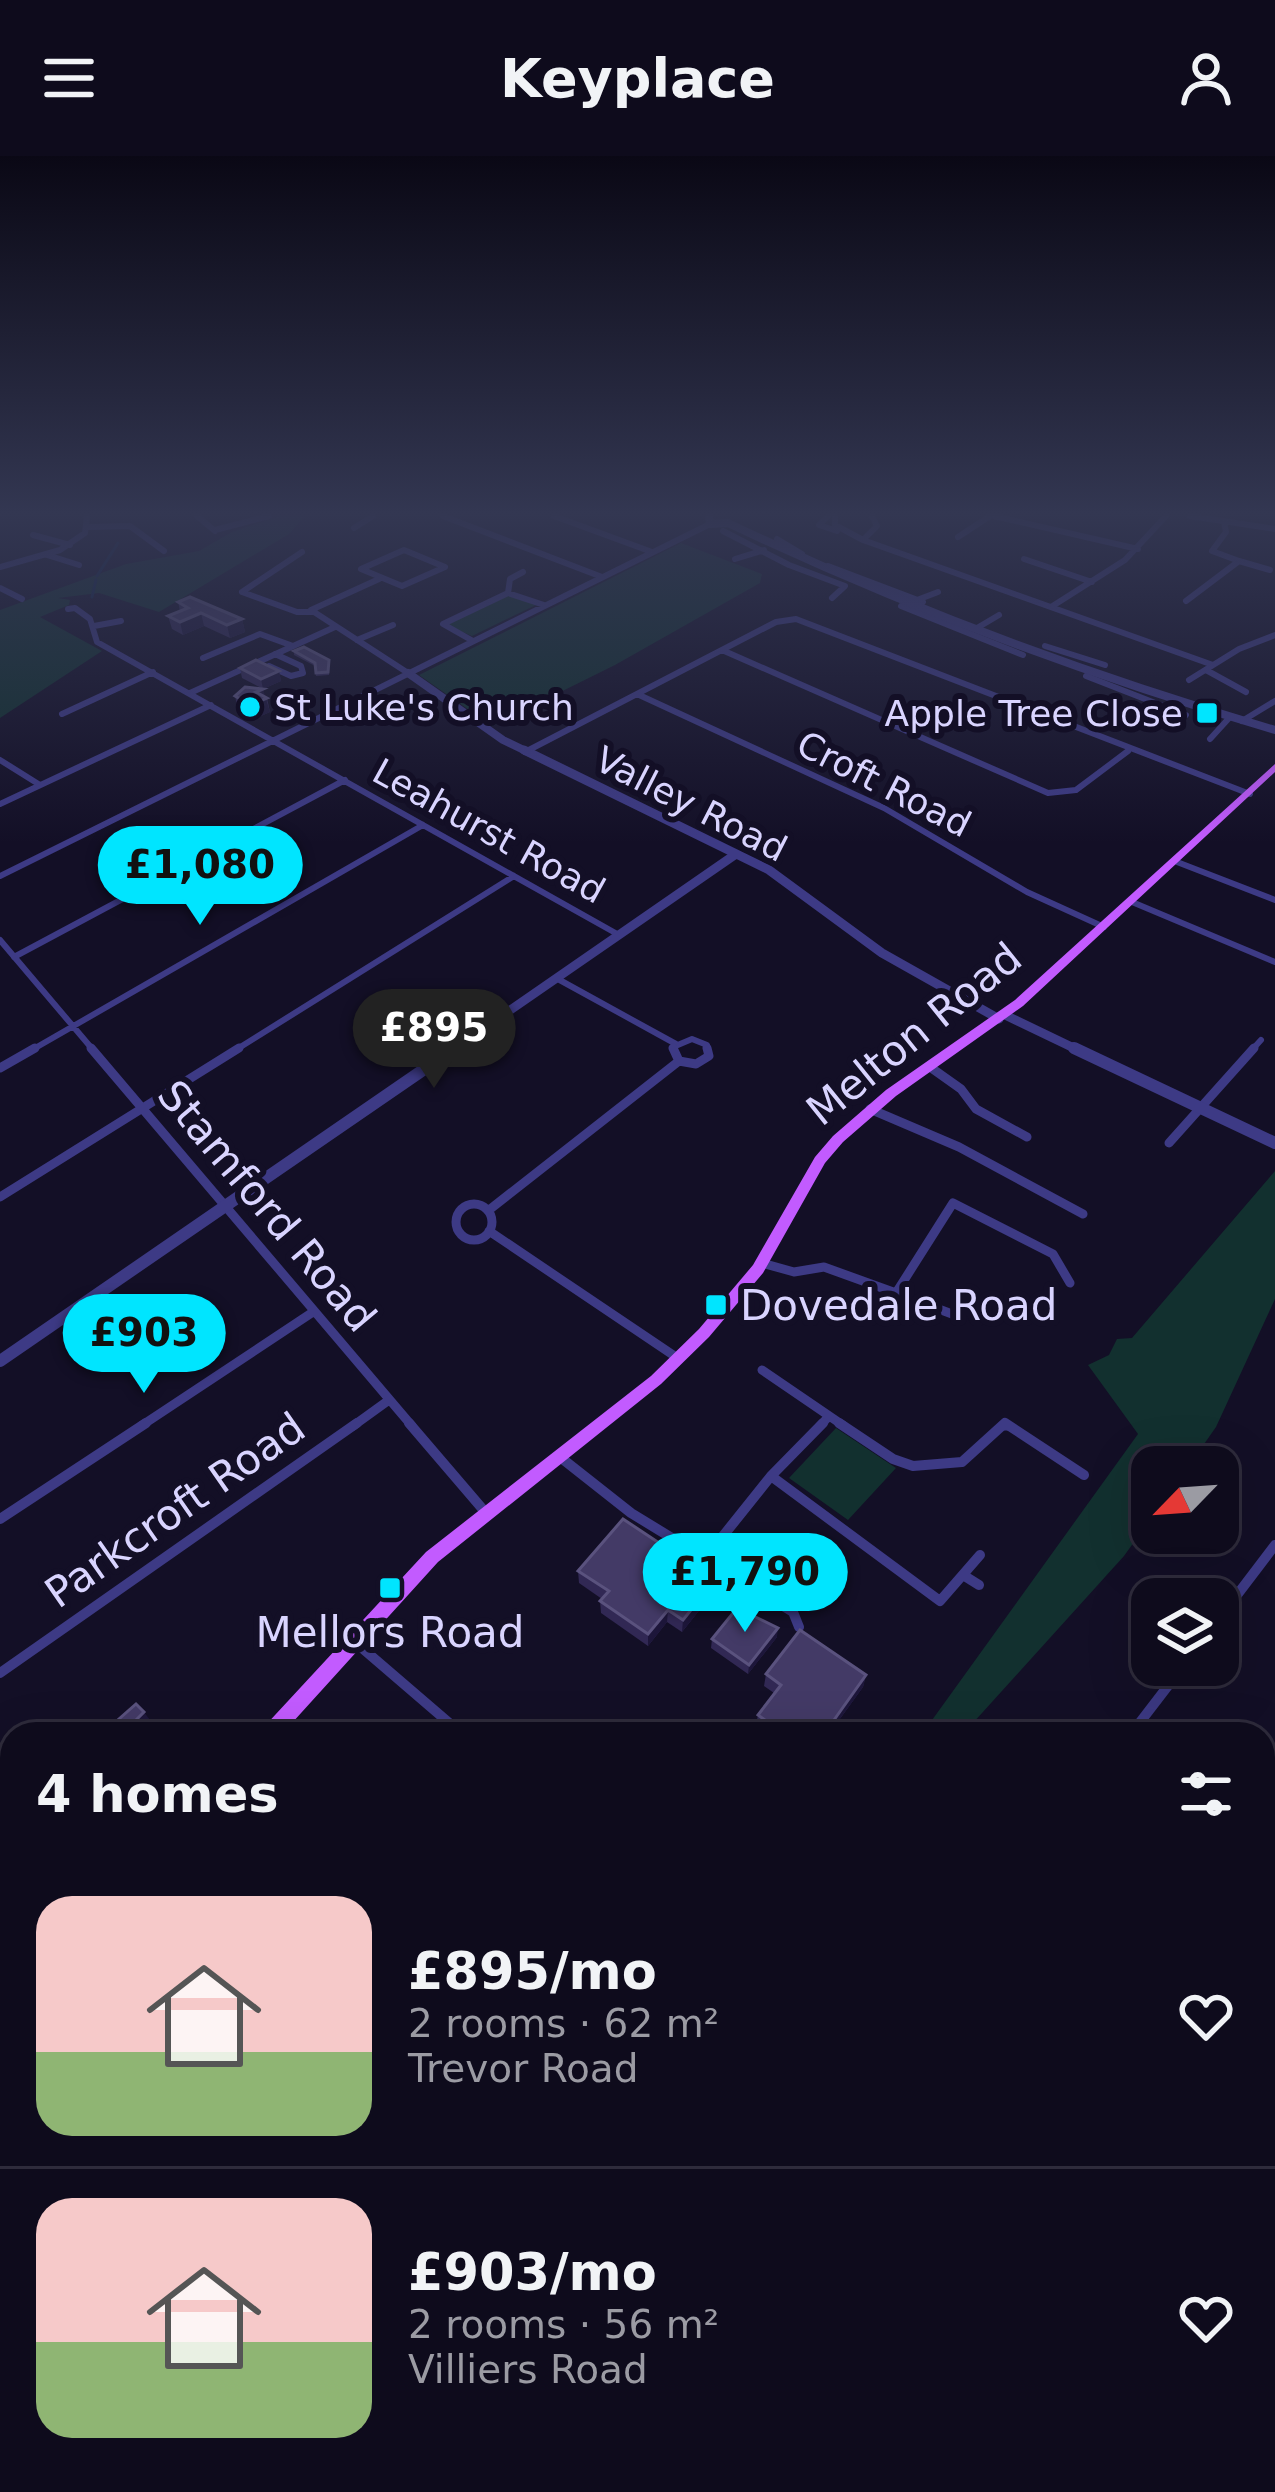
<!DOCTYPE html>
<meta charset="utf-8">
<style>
body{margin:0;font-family:"DejaVu Sans",sans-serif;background:#171425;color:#f1f3f6;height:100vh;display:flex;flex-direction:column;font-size:45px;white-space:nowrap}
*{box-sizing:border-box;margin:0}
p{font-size:39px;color:#9b9ba3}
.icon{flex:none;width:66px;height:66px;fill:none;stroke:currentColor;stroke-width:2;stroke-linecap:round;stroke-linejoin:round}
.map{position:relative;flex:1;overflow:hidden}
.panel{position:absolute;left:0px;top:1566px;width:1275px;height:771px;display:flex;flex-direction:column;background:#0e0b1c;border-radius:36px 36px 0 0;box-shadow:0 12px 48px #0002,0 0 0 3px #2e2b3b}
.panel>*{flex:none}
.needle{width:78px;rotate:245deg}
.tools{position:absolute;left:1131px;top:1290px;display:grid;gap:24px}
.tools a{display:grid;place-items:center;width:108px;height:108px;border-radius:24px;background:#0e0b1c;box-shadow:0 12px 48px #0002,0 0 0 3px #2e2b3b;font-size:60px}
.price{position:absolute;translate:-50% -102px;padding:0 27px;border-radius:42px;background:#00e5ff;color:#111;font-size:39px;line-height:78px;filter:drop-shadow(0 3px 6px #0008)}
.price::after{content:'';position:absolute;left:50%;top:72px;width:36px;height:27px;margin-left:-18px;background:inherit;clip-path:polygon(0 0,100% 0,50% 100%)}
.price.current{background:#222;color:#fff}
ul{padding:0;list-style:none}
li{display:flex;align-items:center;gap:36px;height:300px;padding:0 36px}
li+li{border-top:3px solid #2e2b3b}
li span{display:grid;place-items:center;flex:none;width:336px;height:240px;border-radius:36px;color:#555}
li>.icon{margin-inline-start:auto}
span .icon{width:144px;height:144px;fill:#fffc;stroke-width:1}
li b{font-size:51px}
h2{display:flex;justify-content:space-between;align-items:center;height:144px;padding:0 36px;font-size:51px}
header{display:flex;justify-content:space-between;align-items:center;height:156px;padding:0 36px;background:#0e0b1c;font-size:54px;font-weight:700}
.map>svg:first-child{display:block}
.green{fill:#12302f}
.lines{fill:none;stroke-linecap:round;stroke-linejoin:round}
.stream{stroke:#0c2248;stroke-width:3}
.minor-far3{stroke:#3d3a85;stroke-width:6}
.minor-far2{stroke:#3d3a85;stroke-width:9}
.minor-far1{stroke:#3d3a85;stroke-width:10}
.minor{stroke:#3d3a85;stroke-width:14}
.tertiary-far3{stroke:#3d3a85;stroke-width:8}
.tertiary-far2{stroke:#3d3a85;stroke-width:9}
.tertiary-far1{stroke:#3d3a85;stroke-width:12}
.tertiary{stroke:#3d3a85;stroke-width:18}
.primary{fill:#c25bff;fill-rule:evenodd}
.wall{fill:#312854}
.shaded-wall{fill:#1d163a}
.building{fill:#433a66;stroke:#5a527e;stroke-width:3}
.poi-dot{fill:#00e5ff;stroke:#130f26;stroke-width:4.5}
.labels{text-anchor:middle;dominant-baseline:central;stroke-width:12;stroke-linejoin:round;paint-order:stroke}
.far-poi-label{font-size:36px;fill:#d9d4ff;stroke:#130f26;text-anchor:start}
.far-street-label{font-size:36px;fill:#d9d4ff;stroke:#130f26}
.street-label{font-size:42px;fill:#d9d4ff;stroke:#130f26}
.poi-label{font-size:42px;fill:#d9d4ff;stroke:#130f26;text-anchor:start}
</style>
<header><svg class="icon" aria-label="menu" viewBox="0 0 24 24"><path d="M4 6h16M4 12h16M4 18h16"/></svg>Keyplace<svg class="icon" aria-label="person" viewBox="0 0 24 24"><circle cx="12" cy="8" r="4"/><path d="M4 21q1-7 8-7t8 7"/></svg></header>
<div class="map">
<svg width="1275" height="2336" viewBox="0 0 1275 2336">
<rect width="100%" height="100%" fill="#130f26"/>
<path class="green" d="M280,360H305L289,378L159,456L99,437L58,442L70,444L69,449L40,461L102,495L0,562V454L126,408L199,395L232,376Z
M681,387L762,418L760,427L615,509L492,570L419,519Z
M510,438L536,449L472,480L446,469Z
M1275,1015V1143L1216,1271L1188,1311H1152V1361L1124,1400L963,1578H922L1138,1278L1088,1209L1109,1199L1117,1183L1132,1182Z
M836,1272L896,1312L848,1364L789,1322Z
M277,2325H413L402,2336H267Z"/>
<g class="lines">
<path class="stream" d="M97,420L118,387
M92,441L96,424"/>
<path class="minor-far3" d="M197,360L215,375
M443,360L602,421
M554,360L652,396
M828,360L819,369L837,375
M835,360V369L863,384L1213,509
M994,360L1138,393
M1190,360L1275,373
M88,371L130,370L164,395
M354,372L373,360
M215,374L269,360
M723,375L789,409L845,430L832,442
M33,379L70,389
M958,381L990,360
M777,383L802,398
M863,384L877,370L872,360
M404,394L445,411L402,430L361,413Z
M302,396L242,436L297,456H312
M47,399L79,409
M735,403L764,394
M1024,403L1092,426
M1239,405L1270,414
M828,410L923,446
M0,411L60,394L85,377L87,360
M379,423L311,454L408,517
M0,432L22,443
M508,437L510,423L523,416
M917,444L938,436
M1186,445L1239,405L1212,395L1226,376L1224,365
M901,450L1023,499
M1051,451L1125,404L1166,360
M68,453L75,452L90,463L97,486L619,779
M94,470L121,465
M977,472L999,459
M357,484L393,469
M473,485L443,468L508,437L544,449
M1045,490L1105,509
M722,494L1048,637L1076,634L1128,595
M203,502L260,478L293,490
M269,510L291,520L303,517L301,510L275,498
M1206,514L1246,536
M1086,520L1186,559
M1189,524L1239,493L1275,479
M190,537L335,471
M637,538L884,652L1027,736L1104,771
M62,558L153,516
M1242,565L1275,545
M1210,583L1230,561
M525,596L776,466L796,463L1250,638
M0,604L40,629
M0,648L211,549
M1177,706L1275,744
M0,720L710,368
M1132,746L1275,806
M0,784L94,895
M14,801L345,624
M556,822L676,888
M30,895L423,669
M234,895L514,720
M675,895L673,891L692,883L707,889L708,895
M1251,895L1261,884"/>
<path class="minor-far2" d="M91,892L412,1270
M673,892L679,905L696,908L709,900L707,892
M930,911L961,933L976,953L1027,981
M0,912L35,892
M870,953L959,991L1083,1058
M1169,987L1254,892
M0,1041L239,892
M456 1066a18 18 0 1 1 36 0a18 18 0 1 1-36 0Z
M489,1054L679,905
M489,1075L679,1203
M762,1107L794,1116L824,1111L896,1137L953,1047L1053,1098L1070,1127
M896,1137L960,1161
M762,1214L844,1270
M141,1270L313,1156
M353,1270L389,1244
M820,1270L829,1260
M1002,1270H1009"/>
<path class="minor-far1" d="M409,1267L486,1357
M839,1267L893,1303L913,1310L962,1306L1005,1267L1084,1319
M560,1301L631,1357L793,1456L799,1471
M771,1320L940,1445L980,1399
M0,1363L146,1267
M707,1400L771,1320L823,1267
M963,1419L979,1429
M1218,1464L1275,1389
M355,1486L462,1578
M0,1517L357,1267
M1131,1578L1184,1509
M0,1697L12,1734"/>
<path class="minor" d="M1263,1785L1275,1793
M1263,2097L1275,2107
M0,2229L12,2242
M95,2325H101
M548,2336L556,2325
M852,2336L859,2325"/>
<path class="tertiary-far3" d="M709,361L710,368L728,367C905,451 1087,519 1275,574
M408,517L503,584L530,597"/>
<path class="tertiary-far2" d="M524,594L769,714L882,797L999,863
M1005,859L1080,895
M451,895L736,698"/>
<path class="tertiary-far1" d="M1074,892L1275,987
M0,1205L455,892"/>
<path class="tertiary" d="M1263,2304L1275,2294
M1225,2336L1238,2325"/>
<path class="primary" d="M1275,608V616L1023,850L896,940L843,986L825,1007L763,1117L709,1181L661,1228L438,1406L282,1578H261L263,1572L426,1396L651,1220L699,1173L753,1109L815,1001L833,980L886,934L1015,844Z
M12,1828V1853L0,1860V1835Z"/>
</g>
<path class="wall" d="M178,446L242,463L245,476L230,482L204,470L183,479L172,473L168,460L180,455Z
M294,495L329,504V519L316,520L315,510L294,499Z
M240,512L279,515L281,525L263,533L242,522Z
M235,540L265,541L267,542L270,556L254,563L238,554Z
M578,1415L714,1436L682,1476L667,1466L648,1490L601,1457L600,1445L602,1443L579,1427Z
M777,1481L748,1518L711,1492L712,1483Z
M766,1518L866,1519L863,1531L829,1578H768L756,1569L758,1559L774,1537L764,1530Z"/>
<path class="shaded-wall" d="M201,457L204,470L183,479L180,466Z
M242,463L245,476L230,482L227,469Z
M279,515L281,525L263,533L261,523Z
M263,533L270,556L254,563L251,549L256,536Z
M715,1424L714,1436L682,1476L683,1464Z
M668,1454L667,1466L648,1490V1478Z
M778,1472L777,1481L748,1518L749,1509Z
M866,1519L863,1531L829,1578H824Z
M144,1556L150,1564L136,1578H133L128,1572Z"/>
<path class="building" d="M190,441L242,463L227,469L201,457L180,466L168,460L188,452L178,446Z
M304,491L329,504L328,516L316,517L315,507L294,495Z
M256,504L279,515L261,523L240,512Z
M245,531L263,533L256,536L267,542L251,549L235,540Z
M623,1363L715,1424L683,1464L668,1454L648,1478L600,1445L609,1435L578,1415Z
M737,1452L778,1472L749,1509L712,1483Z
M800,1474L866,1519L824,1578H784L758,1559L781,1529L766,1518Z
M136,1548L144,1556L128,1572L134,1578H102Z
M78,1566L94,1578L64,1577Z"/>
<linearGradient id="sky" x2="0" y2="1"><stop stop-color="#0a0815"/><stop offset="0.52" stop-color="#333752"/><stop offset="1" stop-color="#333752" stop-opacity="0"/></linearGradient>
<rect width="1275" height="687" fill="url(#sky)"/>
<g class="poi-dot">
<circle cx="250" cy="551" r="12"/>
<rect x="1195" y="545" width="24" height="24" rx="6"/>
<rect x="704" y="1137" width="24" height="24" rx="6"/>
<rect x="378" y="1420" width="24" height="24" rx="6"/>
</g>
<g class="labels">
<g class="far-poi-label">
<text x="274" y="551">St Luke's Church</text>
<text x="1183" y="557" text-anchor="end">Apple Tree Close</text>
</g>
<g class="far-street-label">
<text transform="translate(884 628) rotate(27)">Croft Road</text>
<text transform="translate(691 648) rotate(27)">Valley Road</text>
<text transform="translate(489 675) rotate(29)">Leahurst Road</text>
</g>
<g class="street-label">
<text transform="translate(914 878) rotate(-39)">Melton Road</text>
<text transform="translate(267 1050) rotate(50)">Stamford Road</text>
<text transform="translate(175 1354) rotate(-35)">Parkcroft Road</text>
</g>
<g class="poi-label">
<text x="740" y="1149">Dovedale Road</text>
<text x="390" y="1476" text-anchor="middle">Mellors Road</text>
</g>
</g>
</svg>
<div class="tools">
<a><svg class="needle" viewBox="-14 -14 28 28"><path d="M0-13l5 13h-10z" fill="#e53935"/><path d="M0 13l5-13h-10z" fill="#9b9ba3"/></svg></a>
<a><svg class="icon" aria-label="layers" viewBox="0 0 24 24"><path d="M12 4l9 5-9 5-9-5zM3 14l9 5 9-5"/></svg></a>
</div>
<b class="price" style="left:200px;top:772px">£1,080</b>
<b class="price current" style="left:434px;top:935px">£895</b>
<b class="price" style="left:144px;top:1240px">£903</b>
<b class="price" style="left:745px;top:1479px">£1,790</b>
<section class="panel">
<h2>4 homes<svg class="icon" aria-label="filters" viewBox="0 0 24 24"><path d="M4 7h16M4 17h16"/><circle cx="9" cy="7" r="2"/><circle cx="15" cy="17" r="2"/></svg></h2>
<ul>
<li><span style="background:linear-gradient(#f6c9c9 65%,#8fb573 0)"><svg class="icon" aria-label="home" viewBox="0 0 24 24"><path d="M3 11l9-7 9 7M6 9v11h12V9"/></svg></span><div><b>£895/mo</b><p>2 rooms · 62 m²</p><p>Trevor Road</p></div><svg class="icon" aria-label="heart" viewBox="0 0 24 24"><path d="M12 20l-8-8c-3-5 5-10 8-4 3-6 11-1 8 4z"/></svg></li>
<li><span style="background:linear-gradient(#f6c9c9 60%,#8fb573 0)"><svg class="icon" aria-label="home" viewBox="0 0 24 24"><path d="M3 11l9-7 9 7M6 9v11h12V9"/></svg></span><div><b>£903/mo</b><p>2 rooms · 56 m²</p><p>Villiers Road</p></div><svg class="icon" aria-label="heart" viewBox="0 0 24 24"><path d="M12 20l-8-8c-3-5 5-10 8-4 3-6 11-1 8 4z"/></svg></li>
</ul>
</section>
</div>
